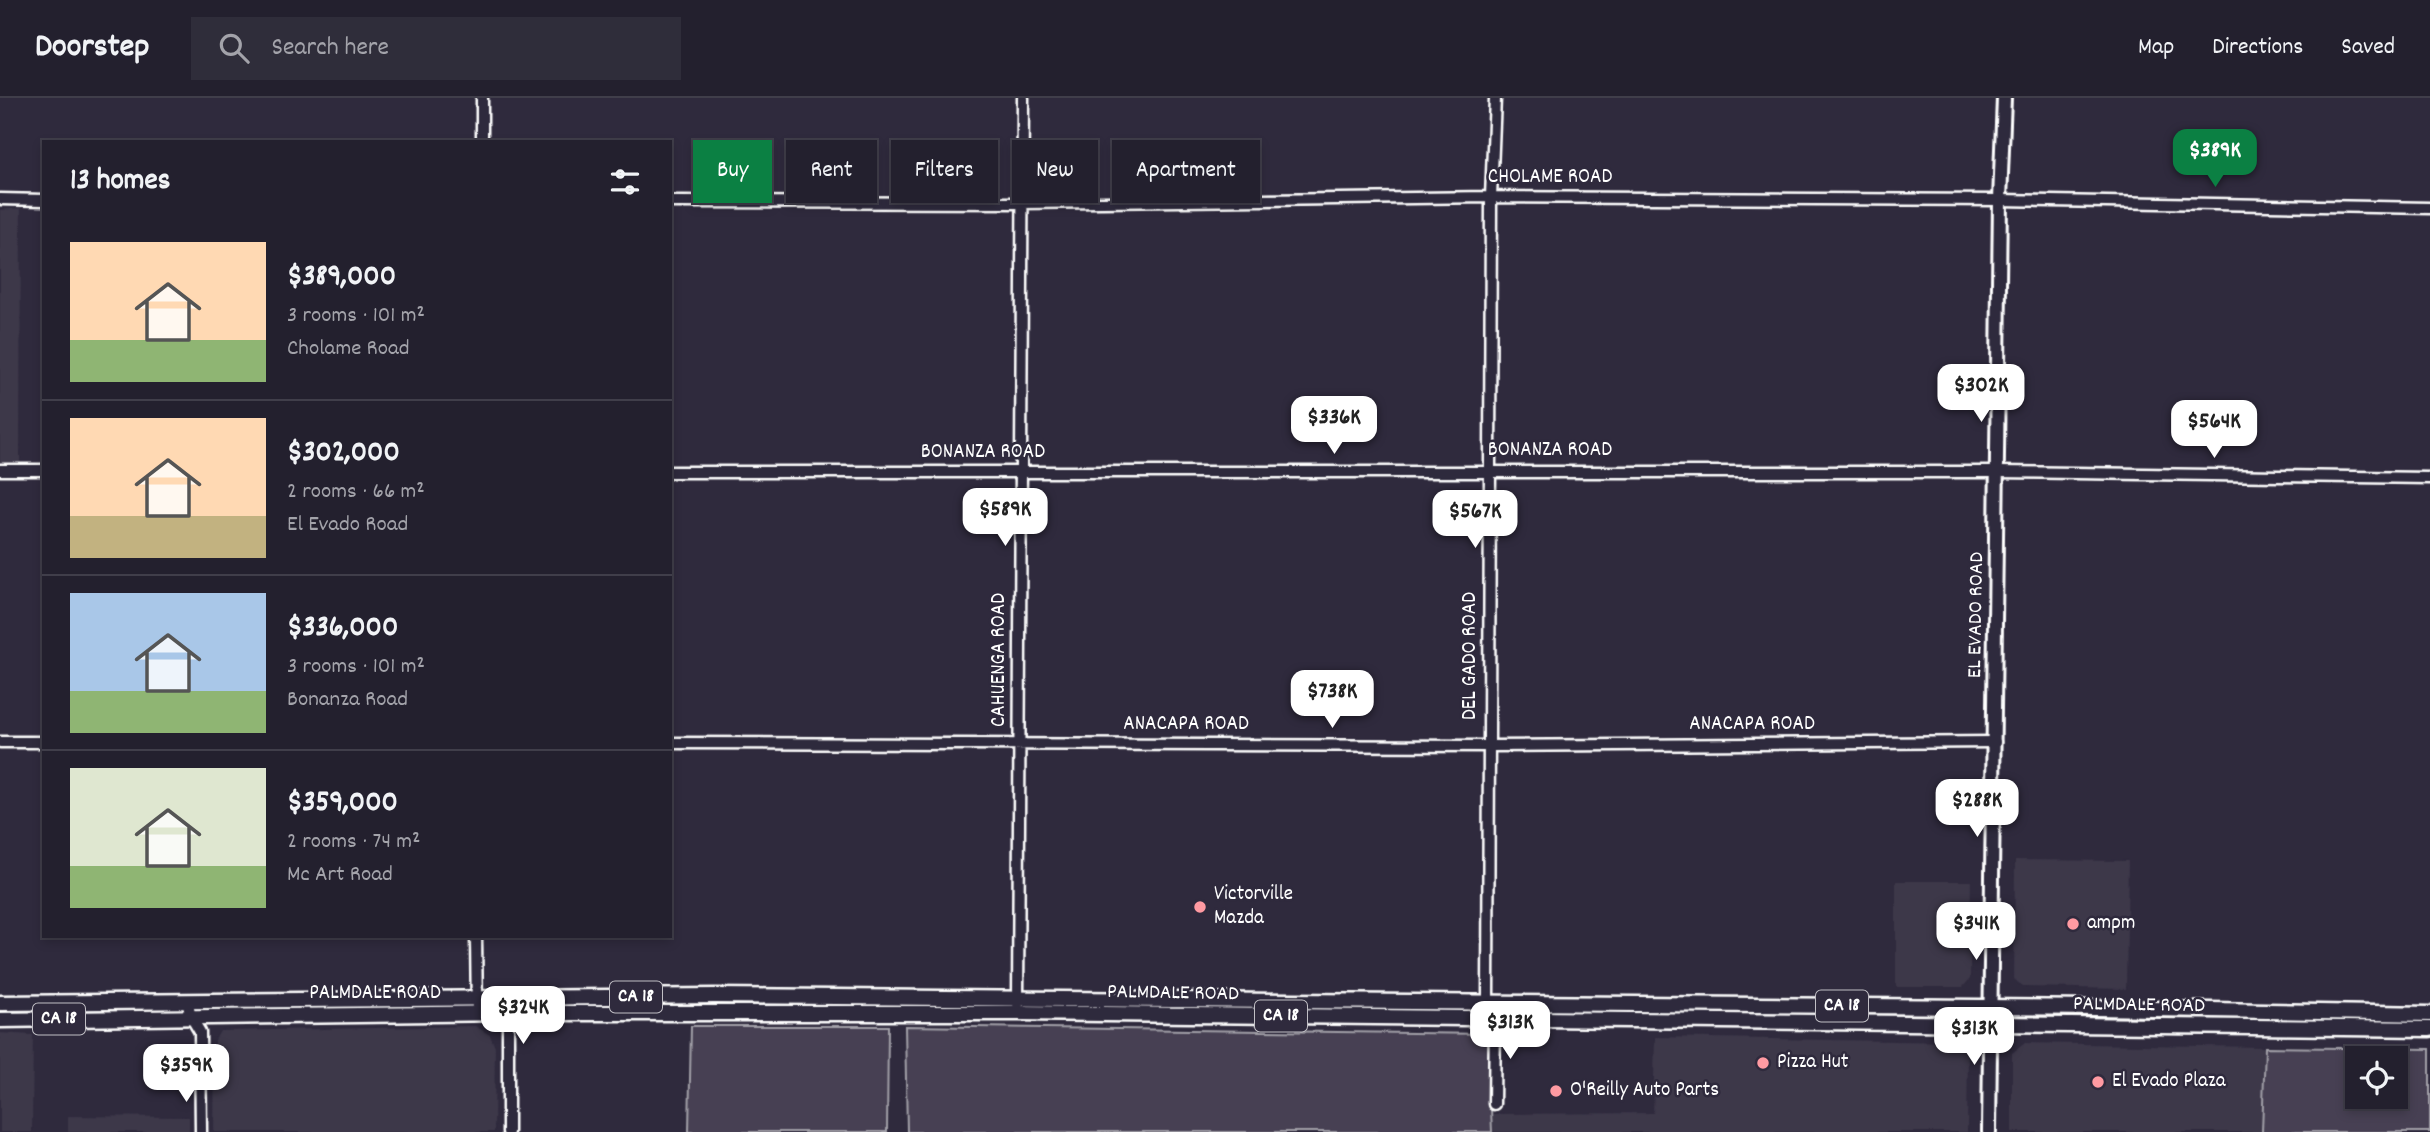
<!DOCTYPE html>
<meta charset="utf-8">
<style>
body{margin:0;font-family:Dekko,sans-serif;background:#2f2d3a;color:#f1f3f6;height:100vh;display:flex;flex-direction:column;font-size:26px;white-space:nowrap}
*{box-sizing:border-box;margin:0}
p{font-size:23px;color:#a3a3aa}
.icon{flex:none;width:38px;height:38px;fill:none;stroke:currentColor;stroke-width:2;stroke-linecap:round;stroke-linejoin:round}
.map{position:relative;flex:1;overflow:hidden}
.panel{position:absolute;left:42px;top:42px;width:630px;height:798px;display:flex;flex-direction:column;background:#23202e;border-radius:0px;box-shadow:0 4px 10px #0003,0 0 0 2px #403e4a}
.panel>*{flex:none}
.hud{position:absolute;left:693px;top:42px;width:665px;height:63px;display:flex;gap:14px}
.tools{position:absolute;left:2345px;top:948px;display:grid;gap:14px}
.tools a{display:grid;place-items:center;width:63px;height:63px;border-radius:0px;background:#23202e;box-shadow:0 4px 10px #0003,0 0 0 2px #403e4a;font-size:35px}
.price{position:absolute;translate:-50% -60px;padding:0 16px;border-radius:14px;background:#fff;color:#222;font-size:23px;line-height:46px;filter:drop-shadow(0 2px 4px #0008)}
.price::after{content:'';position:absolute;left:50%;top:42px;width:21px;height:16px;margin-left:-10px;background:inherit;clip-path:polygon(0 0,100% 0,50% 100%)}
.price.active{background:#0b8043;color:#fff}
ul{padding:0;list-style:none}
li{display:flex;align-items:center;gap:21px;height:175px;padding:0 28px}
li+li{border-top:2px solid #403e4a}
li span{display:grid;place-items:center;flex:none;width:196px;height:140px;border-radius:0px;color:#555}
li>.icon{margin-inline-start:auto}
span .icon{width:84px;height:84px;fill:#fffc;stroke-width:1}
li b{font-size:30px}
h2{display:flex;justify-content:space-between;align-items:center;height:84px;padding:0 28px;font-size:30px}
.pill{padding:0 24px;border-radius:0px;background:#23202e;box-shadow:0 4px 10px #0003,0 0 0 2px #403e4a;font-size:24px;line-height:63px}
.pill.active{background:#0b8043;color:#fff}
header{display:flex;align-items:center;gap:42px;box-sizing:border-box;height:98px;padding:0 35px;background:#23202e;border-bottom:2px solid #403e4a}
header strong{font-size:33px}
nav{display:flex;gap:38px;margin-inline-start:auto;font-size:24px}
.search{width:490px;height:63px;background:#2f2d3a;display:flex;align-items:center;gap:18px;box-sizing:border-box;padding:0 24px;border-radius:0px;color:#a3a3aa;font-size:26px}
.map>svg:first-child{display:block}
.built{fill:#3c3749}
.green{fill:#464152;stroke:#a2a0a8;stroke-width:2;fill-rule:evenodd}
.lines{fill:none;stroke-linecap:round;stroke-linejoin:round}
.minor-casing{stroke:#fff;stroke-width:15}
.major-casing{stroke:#fff;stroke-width:18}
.highway-casing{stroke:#fff;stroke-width:19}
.minor{stroke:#2f2a3d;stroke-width:10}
.major{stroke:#2f2a3d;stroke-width:12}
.highway{stroke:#2f2a3d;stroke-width:14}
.poi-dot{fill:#ff9aa2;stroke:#2f2a3d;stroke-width:2.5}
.labels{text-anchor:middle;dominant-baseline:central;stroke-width:5;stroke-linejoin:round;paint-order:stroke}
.shield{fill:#2f2a3d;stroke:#c1bfc5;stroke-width:2}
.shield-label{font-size:19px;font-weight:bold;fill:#fff}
.street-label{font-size:21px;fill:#fff;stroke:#2f2a3d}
.poi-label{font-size:21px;fill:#fff;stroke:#2f2a3d;text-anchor:start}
</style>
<header>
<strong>Doorstep</strong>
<div class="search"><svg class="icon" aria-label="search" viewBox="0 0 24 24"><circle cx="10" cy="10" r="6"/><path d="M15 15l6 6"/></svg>Search here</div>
<nav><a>Map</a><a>Directions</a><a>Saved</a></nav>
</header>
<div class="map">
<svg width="2430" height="1034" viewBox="0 0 2430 1034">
<rect width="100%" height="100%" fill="#2f2a3d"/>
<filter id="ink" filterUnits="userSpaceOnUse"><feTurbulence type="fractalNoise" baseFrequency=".0143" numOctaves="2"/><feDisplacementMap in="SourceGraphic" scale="14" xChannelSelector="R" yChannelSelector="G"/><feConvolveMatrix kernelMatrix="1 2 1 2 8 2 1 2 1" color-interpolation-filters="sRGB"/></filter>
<g filter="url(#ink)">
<path class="built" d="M21,110L20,366L0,365V112Z
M2015,762L2128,763L2126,891L2023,889L2014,881Z
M1896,783H1971L1970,881L1963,889H1896Z
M475,928L490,937L495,949L494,1034H214L215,942L220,933Z
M0,935L33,937L32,1034H0Z
M1655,939L1959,944L1966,950L1968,957L1967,1034H1492L1493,1016L1653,1015Z
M2025,945L2265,949L2262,1034H2012V955Z
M68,1018L189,1019V1034H68Z"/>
<path class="green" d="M691,928H888L887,1034H689Z
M905,928L1488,936L1492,1034H907Z
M2265,949L2430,951V1034H2262ZM2357,961H2396V999H2357Z"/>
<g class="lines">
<g class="minor-casing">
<path id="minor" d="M482,44V0
M0,101L44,102
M670,104L1022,105L1491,99L2000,102L2430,110
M0,372H44
M670,374H1997L2430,380
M0,644H44
M670,645L1490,648L1995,644
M476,838L477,916
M187,903L191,919L200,934L201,1034
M1018,906L1023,0
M1488,906L1491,99L1495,0
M1494,1006L1495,920
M508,1034V909"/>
</g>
<g class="major-casing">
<path id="major" d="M1989,1034L2000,102L2004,0"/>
</g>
<g class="highway-casing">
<path id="highway" d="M0,905L715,898L2096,910L2430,916
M0,922L508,915H1018L2430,931"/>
</g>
<use href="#minor" class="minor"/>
<use href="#major" class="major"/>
<use href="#highway" class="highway"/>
</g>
</g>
<g class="poi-dot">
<circle cx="1200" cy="809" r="7"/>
<circle cx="2073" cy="826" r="7"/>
<circle cx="1763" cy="965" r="7"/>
<circle cx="2098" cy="984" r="7"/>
<circle cx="1556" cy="993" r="7"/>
</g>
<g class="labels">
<g class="shield">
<rect x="610" y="883.5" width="52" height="31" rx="5"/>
<rect x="1816" y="892.5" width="52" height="31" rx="5"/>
<rect x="1255" y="902.5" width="52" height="31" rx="5"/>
<rect x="33" y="905.5" width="52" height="31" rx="5"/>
</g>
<g class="shield-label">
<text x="636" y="899">CA 18</text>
<text x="1842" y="908">CA 18</text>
<text x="1281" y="918">CA 18</text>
<text x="59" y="921">CA 18</text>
</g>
<g class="street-label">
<text x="1550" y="80">CHOLAME ROAD</text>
<text x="1550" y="353">BONANZA ROAD</text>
<text x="983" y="355">BONANZA ROAD</text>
<text transform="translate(1977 517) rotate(-89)">EL EVADO ROAD</text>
<text transform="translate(1471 558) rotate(-90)">DEL GADO ROAD</text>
<text transform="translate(1000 562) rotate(-90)">CAHUENGA ROAD</text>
<text x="1186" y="627">ANACAPA ROAD</text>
<text x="1752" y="627">ANACAPA ROAD</text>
<text x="375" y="896">PALMDALE ROAD</text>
<text transform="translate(1173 896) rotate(1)">PALMDALE ROAD</text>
<text transform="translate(2139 908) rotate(1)">PALMDALE ROAD</text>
</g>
<g class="poi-label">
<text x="1214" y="797">Victorville<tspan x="1214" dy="24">Mazda</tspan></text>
<text x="2087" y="826">ampm</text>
<text x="1777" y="965">Pizza Hut</text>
<text x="2112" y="984">El Evado Plaza</text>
<text x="1570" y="993">O'Reilly Auto Parts</text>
</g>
</g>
</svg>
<div class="tools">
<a><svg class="icon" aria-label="locate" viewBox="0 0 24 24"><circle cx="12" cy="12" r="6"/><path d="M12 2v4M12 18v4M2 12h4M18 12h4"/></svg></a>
</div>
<b class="price active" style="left:2215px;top:91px">$389K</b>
<b class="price" style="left:1981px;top:326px">$302K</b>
<b class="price" style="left:1334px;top:358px">$336K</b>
<b class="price" style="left:2214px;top:362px">$564K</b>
<b class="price" style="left:1005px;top:450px">$589K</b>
<b class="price" style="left:1475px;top:452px">$567K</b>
<b class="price" style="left:1332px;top:632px">$738K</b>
<b class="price" style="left:1977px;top:741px">$288K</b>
<b class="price" style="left:1976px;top:864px">$341K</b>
<b class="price" style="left:523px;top:948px">$324K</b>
<b class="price" style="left:1510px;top:963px">$313K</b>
<b class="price" style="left:1974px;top:969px">$313K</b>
<b class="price" style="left:186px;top:1006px">$359K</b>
<div class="hud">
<a class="pill active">Buy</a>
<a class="pill">Rent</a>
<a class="pill">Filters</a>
<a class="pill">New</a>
<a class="pill">Apartment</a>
</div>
<section class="panel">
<h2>13 homes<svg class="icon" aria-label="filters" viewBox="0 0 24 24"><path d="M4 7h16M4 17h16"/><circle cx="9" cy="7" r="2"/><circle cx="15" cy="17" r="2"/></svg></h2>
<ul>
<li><span style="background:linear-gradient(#ffd9b3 70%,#8fb573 0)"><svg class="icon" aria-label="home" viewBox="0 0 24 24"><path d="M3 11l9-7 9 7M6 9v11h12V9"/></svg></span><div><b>$389,000</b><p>3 rooms · 101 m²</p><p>Cholame Road</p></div></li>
<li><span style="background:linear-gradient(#ffd9b3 70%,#c2b280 0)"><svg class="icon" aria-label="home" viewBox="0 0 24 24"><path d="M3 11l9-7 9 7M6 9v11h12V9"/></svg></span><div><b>$302,000</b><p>2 rooms · 66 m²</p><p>El Evado Road</p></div></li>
<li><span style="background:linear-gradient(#a9c7e8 70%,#8fb573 0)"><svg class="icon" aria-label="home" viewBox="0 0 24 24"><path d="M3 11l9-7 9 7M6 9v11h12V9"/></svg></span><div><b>$336,000</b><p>3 rooms · 101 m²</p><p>Bonanza Road</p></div></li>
<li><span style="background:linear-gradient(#dfe7d0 70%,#8fb573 0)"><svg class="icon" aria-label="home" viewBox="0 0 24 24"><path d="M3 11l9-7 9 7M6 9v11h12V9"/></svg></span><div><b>$359,000</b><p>2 rooms · 74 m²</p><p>Mc Art Road</p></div></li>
</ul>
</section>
</div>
